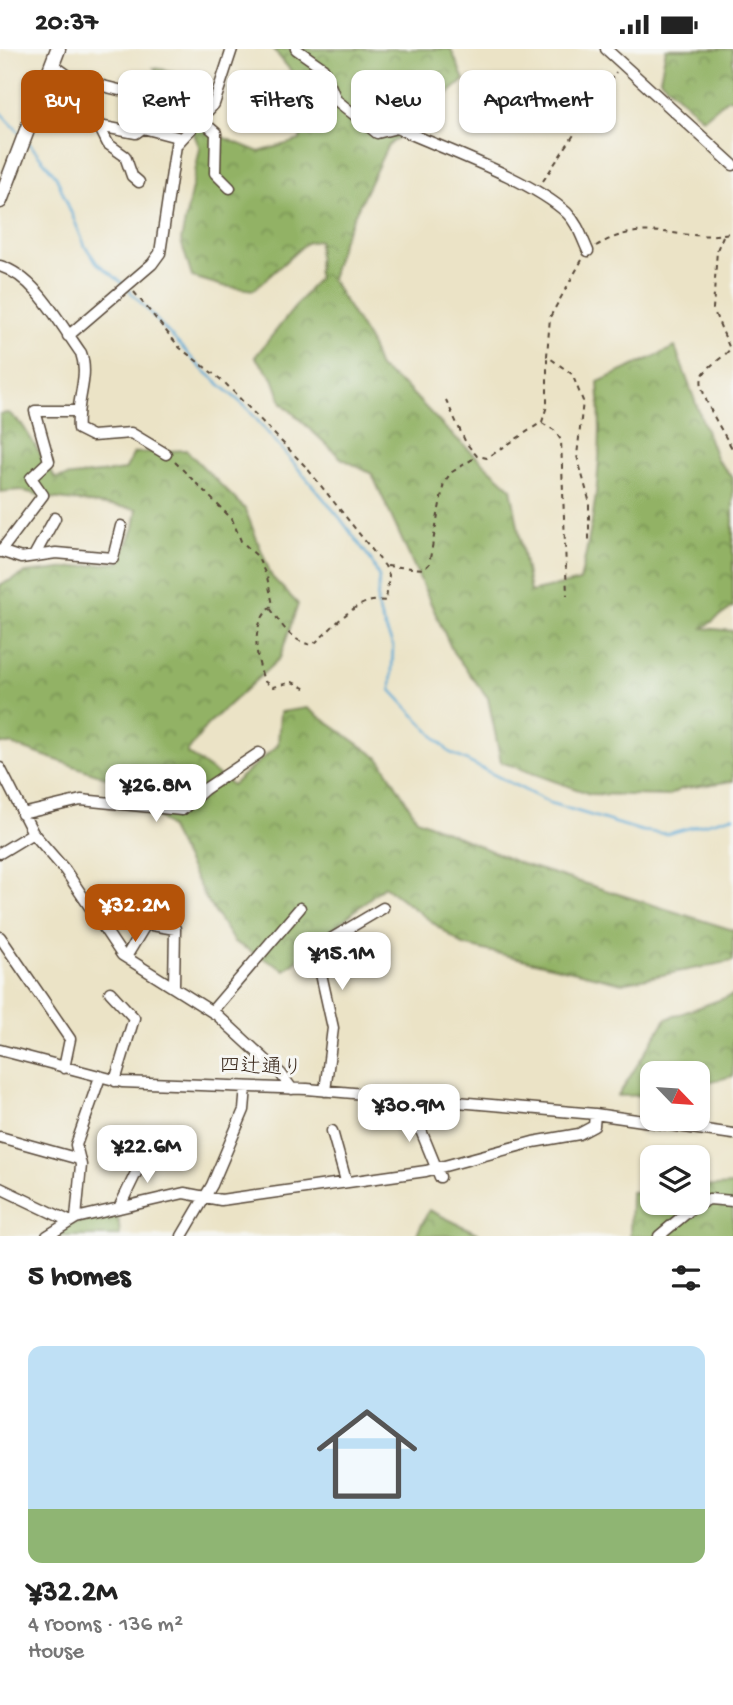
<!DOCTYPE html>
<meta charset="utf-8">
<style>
body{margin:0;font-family:"Gochi Hand","Klee One",sans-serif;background:#f6f6f6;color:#222;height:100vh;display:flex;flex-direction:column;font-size:26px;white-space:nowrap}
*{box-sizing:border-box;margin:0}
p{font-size:23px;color:#767676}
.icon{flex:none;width:38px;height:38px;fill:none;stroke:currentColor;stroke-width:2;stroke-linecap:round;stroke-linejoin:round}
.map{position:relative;height:1187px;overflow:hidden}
.drawer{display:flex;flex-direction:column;background:#fff;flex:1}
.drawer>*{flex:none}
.top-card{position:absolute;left:21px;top:21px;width:691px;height:63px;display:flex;gap:14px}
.needle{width:46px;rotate:115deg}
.tools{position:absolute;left:640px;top:1012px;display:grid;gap:14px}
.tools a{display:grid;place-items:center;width:70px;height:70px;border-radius:14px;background:#fff;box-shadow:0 2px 5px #0004;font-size:35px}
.price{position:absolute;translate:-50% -60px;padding:0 16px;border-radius:14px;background:#fff;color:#222;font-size:23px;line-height:46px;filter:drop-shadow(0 2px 4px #0008)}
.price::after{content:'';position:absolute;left:50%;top:42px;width:21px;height:16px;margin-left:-10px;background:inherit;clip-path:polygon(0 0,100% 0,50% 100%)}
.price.selected{background:#b45309;color:#fff}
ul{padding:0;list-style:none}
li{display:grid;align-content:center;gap:14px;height:371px;padding:0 28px}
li+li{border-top:2px solid #e0e0e0}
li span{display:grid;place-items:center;height:217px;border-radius:14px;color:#555}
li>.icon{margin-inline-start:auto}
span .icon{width:126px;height:126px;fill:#fffc;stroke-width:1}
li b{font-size:30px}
h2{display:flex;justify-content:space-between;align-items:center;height:84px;padding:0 28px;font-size:30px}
.tag{padding:0 24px;border-radius:14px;background:#fff;box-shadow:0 2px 5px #0004;font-size:24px;line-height:63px}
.tag.selected{background:#b45309;color:#fff}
.status{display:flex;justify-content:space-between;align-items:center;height:49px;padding:0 35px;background:#fff;direction:ltr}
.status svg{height:19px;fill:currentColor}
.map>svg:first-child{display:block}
.forest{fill:url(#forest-crowns);stroke:#666e42;stroke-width:2}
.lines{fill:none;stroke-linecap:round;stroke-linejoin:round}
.stream{stroke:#5aa7d3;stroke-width:2.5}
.minor-casing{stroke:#554637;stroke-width:13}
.major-casing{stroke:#554637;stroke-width:17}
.path{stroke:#554637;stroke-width:2;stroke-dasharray:5 5;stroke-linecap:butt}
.minor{stroke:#fff;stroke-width:10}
.major{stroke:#fff;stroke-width:14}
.labels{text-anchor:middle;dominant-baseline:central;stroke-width:6;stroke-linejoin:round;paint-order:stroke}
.street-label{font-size:21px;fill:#3b2a1e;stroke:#f6f6f2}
</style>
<div class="status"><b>20:37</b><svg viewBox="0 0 49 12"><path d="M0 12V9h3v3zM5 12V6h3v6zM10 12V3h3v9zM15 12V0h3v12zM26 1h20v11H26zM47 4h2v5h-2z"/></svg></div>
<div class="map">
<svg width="733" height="1187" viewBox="0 0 733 1187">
<defs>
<pattern id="forest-crowns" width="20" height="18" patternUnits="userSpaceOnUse" patternTransform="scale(1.75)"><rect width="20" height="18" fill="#92b265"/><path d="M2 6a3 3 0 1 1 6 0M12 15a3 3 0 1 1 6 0" fill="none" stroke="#789153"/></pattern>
</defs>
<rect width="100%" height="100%" fill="#f6f6f2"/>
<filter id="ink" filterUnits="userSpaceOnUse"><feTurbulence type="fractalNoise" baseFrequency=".0143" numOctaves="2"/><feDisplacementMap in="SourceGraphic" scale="14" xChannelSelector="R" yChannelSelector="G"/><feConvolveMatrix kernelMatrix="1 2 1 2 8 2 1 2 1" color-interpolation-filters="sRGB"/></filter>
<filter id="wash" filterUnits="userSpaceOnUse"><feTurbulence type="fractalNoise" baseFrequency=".00686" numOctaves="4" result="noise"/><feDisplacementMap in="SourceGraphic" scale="28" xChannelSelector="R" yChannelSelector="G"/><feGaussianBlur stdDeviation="1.57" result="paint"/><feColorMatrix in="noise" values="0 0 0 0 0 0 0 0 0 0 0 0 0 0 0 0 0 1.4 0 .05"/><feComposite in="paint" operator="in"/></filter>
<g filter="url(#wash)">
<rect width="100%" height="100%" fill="#ebe3c6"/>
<path class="forest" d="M273,0H451L464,31L387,98L342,192L331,230L369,292L379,319L407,339L445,379L511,439L530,543L580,532C596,461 604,406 598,333L675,298L717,411L733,429V558L703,579L733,582V732L681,740L668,747L590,745L501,713L488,649L453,603L372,425L341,409L282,354L273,329L255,308L318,229L319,191L306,194L254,241L223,237L192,228L181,192L200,99L185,65L154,19L175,23L204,75L217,86L259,103L300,91L304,38Z
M666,0H733V49L727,50L703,70L660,30Z
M9,364L23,377L55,429L125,421L134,404L186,401L245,460L272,528L298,555L280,609L207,676L187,704L232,736L278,696L280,663L307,659L380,710L417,770L519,814L733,881V912L622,934L463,896L384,837L285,921L234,893L205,848L169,778L126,735L10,695H0V536L26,524L120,513L134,479L137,460L51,449L20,441L0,443V365Z
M733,946V1027L698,1036V1024H653V1046L618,1047L666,970Z
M733,1136V1187H630L631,1143L653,1142V1153H698V1138Z
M429,1161L483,1187H416Z
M118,1164L120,1187H50L70,1175Z"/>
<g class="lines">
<path class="stream" d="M0,63L19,83
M28,93L56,127L85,197L97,214L125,236
M129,241L200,318L247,359L340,469L371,511L379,528L377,554L381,569L393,597L391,641L449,703L550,754L642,782L667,785L733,767"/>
</g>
</g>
<g filter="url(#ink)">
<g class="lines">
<g class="minor-casing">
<path id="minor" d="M296,0L323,19L336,51L377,84L397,79C444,100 532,131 567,164C578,175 582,189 588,202
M606,0L733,116
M52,15L84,38L99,77L136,84L143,79L158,45
M84,38L103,37L119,41
M202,72L216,84L215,124L230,139
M99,77L108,95L125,107L132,127L139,133
M143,79L181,89
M0,217C36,228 60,275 81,304C90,328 75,354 78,380L92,387L131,384L166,405
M68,287L152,215L160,204L176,96L214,55L232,0
M0,502L21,509L56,504L113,509L121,477
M0,503L43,446L31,429L49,412L35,362H78
M34,507L55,469
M0,719L33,784L65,821L122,906L217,966L281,1025L292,1040
M22,765L81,751L182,761L205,740L259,704
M0,804L33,784
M0,888L70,990L64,1019
M126,908L146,875L175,880L174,936
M110,943L134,969L115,1032
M212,962L300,859
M0,1001L122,1033L307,1040L595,1065L733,1085
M325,1042L333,979L319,916L321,903L329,891L383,859
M417,1050L422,1084L440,1128
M332,1082L346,1132
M0,1088L79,1110
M0,1139L69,1172
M119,1159L148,1099
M76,1169L81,1116L76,1096L100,1028
M47,1187L76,1169L184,1144L221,1151L426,1122L533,1093L579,1085L594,1077L595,1065
M182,1187L212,1136L244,1061L246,1038
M659,1187L695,1157L709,1150L733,1152"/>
</g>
<g class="major-casing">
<path id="major" d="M0,152L58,0"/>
</g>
<path class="path" d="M543,132L616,23
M723,187L717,201L713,260L730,300C723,310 707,316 702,328C697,344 725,386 733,401
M596,197C649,166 682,196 733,183
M582,211L550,268L547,307L572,325L583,352L577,407L589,451V495
M134,243L180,299L224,333L306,418L385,517L389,526L386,552C354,547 336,578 312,596C290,592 282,576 270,559
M446,351L466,394L477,407L487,409L542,373L547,357V308
M542,374L554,381L561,391L567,546
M175,413L232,470L241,492L257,507L267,528L273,556C250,575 255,605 264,632L273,638L292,633L309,641
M387,517L424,520L429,515L444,433L452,423L476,408"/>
<use href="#minor" class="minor"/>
<use href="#major" class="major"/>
</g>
</g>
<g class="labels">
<g class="street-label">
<text transform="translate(261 1020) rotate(2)">四辻通り</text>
</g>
</g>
</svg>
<div class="tools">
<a><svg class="needle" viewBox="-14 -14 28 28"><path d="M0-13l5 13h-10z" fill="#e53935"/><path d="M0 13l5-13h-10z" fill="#767676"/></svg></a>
<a><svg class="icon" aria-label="layers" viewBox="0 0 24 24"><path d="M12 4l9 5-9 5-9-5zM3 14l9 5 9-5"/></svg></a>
</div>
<b class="price" style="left:156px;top:775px">¥26.8M</b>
<b class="price selected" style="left:135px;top:895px">¥32.2M</b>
<b class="price" style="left:342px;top:943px">¥15.1M</b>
<b class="price" style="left:409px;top:1095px">¥30.9M</b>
<b class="price" style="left:147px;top:1136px">¥22.6M</b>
<div class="top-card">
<a class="tag selected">Buy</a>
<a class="tag">Rent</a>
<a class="tag">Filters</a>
<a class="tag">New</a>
<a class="tag">Apartment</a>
</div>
</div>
<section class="drawer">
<h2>5 homes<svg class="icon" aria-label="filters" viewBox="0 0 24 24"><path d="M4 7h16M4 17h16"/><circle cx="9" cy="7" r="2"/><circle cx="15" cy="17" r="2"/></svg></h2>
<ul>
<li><span style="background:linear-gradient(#bfe0f5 75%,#8fb573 0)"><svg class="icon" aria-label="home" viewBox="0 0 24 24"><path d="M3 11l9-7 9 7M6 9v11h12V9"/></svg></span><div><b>¥32.2M</b><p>4 rooms · 136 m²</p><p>House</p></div></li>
</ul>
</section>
